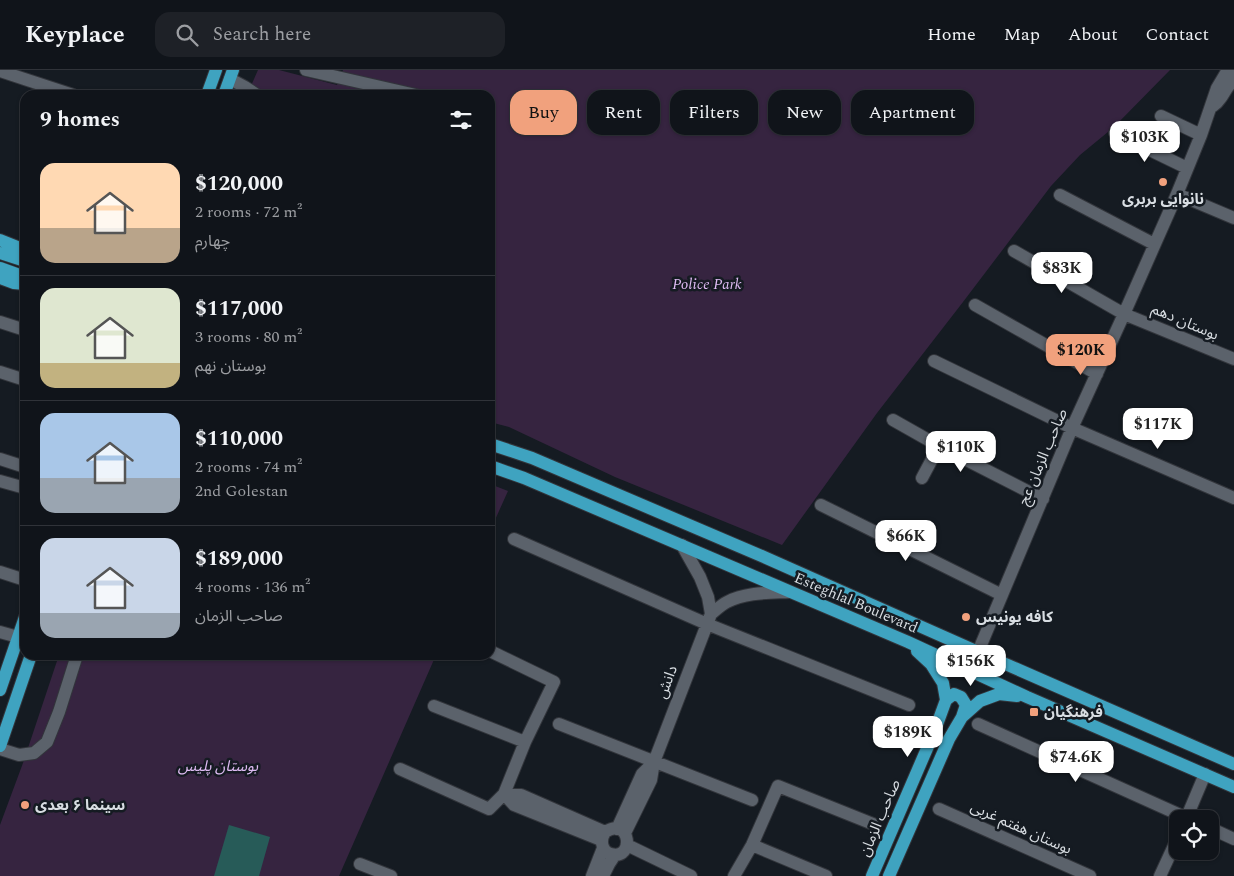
<!DOCTYPE html>
<meta charset="utf-8">
<style>
body{margin:0;font-family:Spectral,"Noto Sans Arabic",serif;background:#1e2127;color:#f1f3f6;height:100vh;display:flex;flex-direction:column;font-size:19px;white-space:nowrap}
*{box-sizing:border-box;margin:0}
p{font-size:16px;color:#9c9ea2}
.icon{flex:none;width:28px;height:28px;fill:none;stroke:currentColor;stroke-width:2;stroke-linecap:round;stroke-linejoin:round}
.map{position:relative;flex:1;overflow:hidden}
.sheet{position:absolute;left:20px;top:20px;width:475px;height:570px;display:flex;flex-direction:column;background:#10141a;border-radius:15px;box-shadow:0 1px 4px #0004,0 0 0 1px #303339}
.sheet>*{flex:none}
.top-card{position:absolute;left:510px;top:20px;width:475px;height:45px;display:flex;gap:10px}
.buttons{position:absolute;left:1169px;top:740px;display:grid;gap:10px}
.buttons a{display:grid;place-items:center;width:50px;height:50px;border-radius:10px;background:#10141a;box-shadow:0 1px 4px #0004,0 0 0 1px #303339;font-size:25px}
.price{position:absolute;translate:-50% -42px;padding:0 11px;border-radius:10px;background:#fff;color:#222;font-size:16px;line-height:32px;filter:drop-shadow(0 1px 2px #0008)}
.price::after{content:'';position:absolute;left:50%;top:30px;width:15px;height:11px;margin-left:-8px;background:inherit;clip-path:polygon(0 0,100% 0,50% 100%)}
.price.selected{background:#f1a17d;color:#111}
ul{padding:0;list-style:none}
li{display:flex;align-items:center;gap:15px;height:125px;padding:0 20px}
li+li{border-top:1px solid #303339}
li span{display:grid;place-items:center;flex:none;width:140px;height:100px;border-radius:15px;color:#555}
li>.icon{margin-inline-start:auto}
span .icon{width:60px;height:60px;fill:#fffc;stroke-width:1}
li b{font-size:21px}
h2{display:flex;justify-content:space-between;align-items:center;height:60px;padding:0 20px;font-size:21px}
.pill{padding:0 18px;border-radius:15px;background:#10141a;box-shadow:0 1px 4px #0004,0 0 0 1px #303339;font-size:18px;line-height:45px}
.pill.selected{background:#f1a17d;color:#111}
header{display:flex;align-items:center;gap:30px;box-sizing:border-box;height:70px;padding:0 25px;background:#10141a;border-bottom:1px solid #303339}
header strong{font-size:24px}
nav{display:flex;gap:28px;margin-inline-start:auto;font-size:18px}
.search{width:350px;height:45px;background:#1e2127;display:flex;align-items:center;gap:12px;box-sizing:border-box;padding:0 18px;border-radius:15px;color:#9c9ea2;font-size:19px}
.map>svg:first-child{display:block}
.green{fill:#362440}
.water{fill:#275b58}
.lines{fill:none;stroke-linecap:round;stroke-linejoin:round}
.minor-casing{stroke:#32353b;stroke-width:14}
.major-casing{stroke:#32353b;stroke-width:14}
.minor{stroke:#5b626b;stroke-width:12}
.major{stroke:#3fa3c0;stroke-width:12}
.poi-dot{fill:#f1a17d;stroke:#151b22;stroke-width:2}
.labels{text-anchor:middle;dominant-baseline:central;stroke-width:5;stroke-linejoin:round;paint-order:stroke}
.poi-label{font-size:15px;font-weight:bold;fill:#d8dde2;stroke:#151b22;text-anchor:start}
.park-label{font-size:15px;font-style:italic;fill:#debbf3;stroke:#151b22}
.street-label{font-size:15px;fill:#d8dde2;stroke:#151b22}
</style>
<header>
<strong>Keyplace</strong>
<div class="search"><svg class="icon" aria-label="search" viewBox="0 0 24 24"><circle cx="10" cy="10" r="6"/><path d="M15 15l6 6"/></svg>Search here</div>
<nav><a>Home</a><a>Map</a><a>About</a><a>Contact</a></nav>
</header>
<div class="map">
<svg width="1234" height="806" viewBox="0 0 1234 806">
<rect width="100%" height="100%" fill="#151b22"/>
<path class="green" d="M258,0H279L337,15L343,0H1170L1114,57L1080,85L1051,116L963,232L877,343L782,475L615,407L509,357L490,352V25H247Z
M490,414L508,421L490,461Z
M59,585H436L339,806H0V755L23,693Z"/>
<path class="water" d="M229,755L270,767L259,806H214Z"/>
<g class="lines">
<g class="minor-casing">
<path id="minor" d="M306,0L416,25
M0,1L73,25
M230,9L245,17L257,25
M1213,36C1216,34 1218,32 1220,29C1225,23 1227,15 1234,11
M1161,46L1201,65
M1115,63L1187,98
M1177,124L1234,148
M1060,125L1154,174
M1014,181L1124,244L1234,289
M975,235L1097,304
M0,252L25,260
M934,291L1072,358L1234,428
M0,302L25,310
M893,350L939,376L1043,429
M0,389L25,397
M922,408L939,376
M0,411L25,418
M821,435L1002,525
M514,469L707,554L909,635
M682,475L700,507L708,527L711,544
M0,502L25,510
M0,562L18,567
M978,582L1072,358L1124,244L1177,124L1201,65L1217,18L1226,3L1234,1
M434,636L525,672
M559,654L752,730
M978,654L1189,749
M0,679L19,685L34,683L47,672L59,642L77,585
M400,699L489,739L504,724L525,672L554,612L490,581
M504,724L521,725L605,762C631,745 635,791 611,784C601,781 600,770 605,762
M504,724L514,735L601,770
M939,739L1090,806
M1186,749L1205,704
M1210,758L1234,769
M617,759L642,704L654,692
M625,763L651,710L654,692L711,544C716,540 721,535 727,532C746,522 769,523 790,522
M627,775L691,806
M752,775L826,806
M360,794L391,806
M592,806L603,778
M603,806L609,794L615,785
M734,806L752,775L778,716L873,754
M1160,806L1178,767"/>
</g>
<g class="major-casing">
<path id="major" d="M207,25L216,0
M224,25L233,0
M0,170L25,180
M0,183L25,191
M0,198L25,207
M0,208L14,213L25,214
M490,374L532,388L764,487L978,582L1234,694
M490,396L524,408L908,572L1027,627L1234,717
M0,620L25,547
M946,630L954,624L961,627L966,635L962,647
M0,676L31,585
M872,806L935,660L946,630L943,613L931,594L917,581
M889,806L949,669L962,647L980,631L999,624L1017,626"/>
</g>
<use href="#minor" class="minor"/>
<use href="#major" class="major"/>
</g>
<g class="poi-dot">
<circle cx="1163" cy="112" r="5"/>
<circle cx="966" cy="547" r="5"/>
<rect x="1029" y="637" width="10" height="10" rx="2.5"/>
<circle cx="25" cy="735" r="5"/>
</g>
<g class="labels">
<g class="poi-label">
<text x="1163" y="129" text-anchor="middle">نانوایی بربری</text>
<text x="976" y="547">کافه یونیس</text>
<text x="1044" y="642">فرهنگیان</text>
<text x="35" y="735">سینما ۶ بعدی</text>
</g>
<g class="park-label">
<text x="707" y="214">Police Park</text>
<text x="218" y="696">بوستان پلیس</text>
</g>
<g class="street-label">
<text transform="translate(1185 252) rotate(23)">بوستان دهم</text>
<text transform="translate(1043 387) rotate(-67)">صاحب الزمان عج</text>
<text transform="translate(856 533) rotate(23)">Esteghlal Boulevard</text>
<text transform="translate(667 612) rotate(-69)">دانش</text>
<text transform="translate(880 748) rotate(-67)">صاحب الزمان</text>
<text transform="translate(1021 758) rotate(24)">بوستان هفتم غربی</text>
</g>
</g>
</svg>
<div class="buttons">
<a><svg class="icon" aria-label="locate" viewBox="0 0 24 24"><circle cx="12" cy="12" r="6"/><path d="M12 2v4M12 18v4M2 12h4M18 12h4"/></svg></a>
</div>
<b class="price" style="left:1145px;top:93px">$103K</b>
<b class="price" style="left:1062px;top:224px">$83K</b>
<b class="price selected" style="left:1081px;top:306px">$120K</b>
<b class="price" style="left:1158px;top:380px">$117K</b>
<b class="price" style="left:961px;top:403px">$110K</b>
<b class="price" style="left:906px;top:492px">$66K</b>
<b class="price" style="left:971px;top:617px">$156K</b>
<b class="price" style="left:908px;top:688px">$189K</b>
<b class="price" style="left:1076px;top:713px">$74.6K</b>
<div class="top-card">
<a class="pill selected">Buy</a>
<a class="pill">Rent</a>
<a class="pill">Filters</a>
<a class="pill">New</a>
<a class="pill">Apartment</a>
</div>
<section class="sheet">
<h2>9 homes<svg class="icon" aria-label="filters" viewBox="0 0 24 24"><path d="M4 7h16M4 17h16"/><circle cx="9" cy="7" r="2"/><circle cx="15" cy="17" r="2"/></svg></h2>
<ul>
<li><span style="background:linear-gradient(#ffd9b3 65%,#b9a48a 0)"><svg class="icon" aria-label="home" viewBox="0 0 24 24"><path d="M3 11l9-7 9 7M6 9v11h12V9"/></svg></span><div><b>$120,000</b><p>2 rooms · 72 m²</p><p>چهارم</p></div></li>
<li><span style="background:linear-gradient(#dfe7d0 75%,#c2b280 0)"><svg class="icon" aria-label="home" viewBox="0 0 24 24"><path d="M3 11l9-7 9 7M6 9v11h12V9"/></svg></span><div><b>$117,000</b><p>3 rooms · 80 m²</p><p>بوستان نهم</p></div></li>
<li><span style="background:linear-gradient(#a9c7e8 65%,#9aa5b1 0)"><svg class="icon" aria-label="home" viewBox="0 0 24 24"><path d="M3 11l9-7 9 7M6 9v11h12V9"/></svg></span><div><b>$110,000</b><p>2 rooms · 74 m²</p><p>2nd Golestan</p></div></li>
<li><span style="background:linear-gradient(#c9d6e8 75%,#9aa5b1 0)"><svg class="icon" aria-label="home" viewBox="0 0 24 24"><path d="M3 11l9-7 9 7M6 9v11h12V9"/></svg></span><div><b>$189,000</b><p>4 rooms · 136 m²</p><p>صاحب الزمان</p></div></li>
</ul>
</section>
</div>
